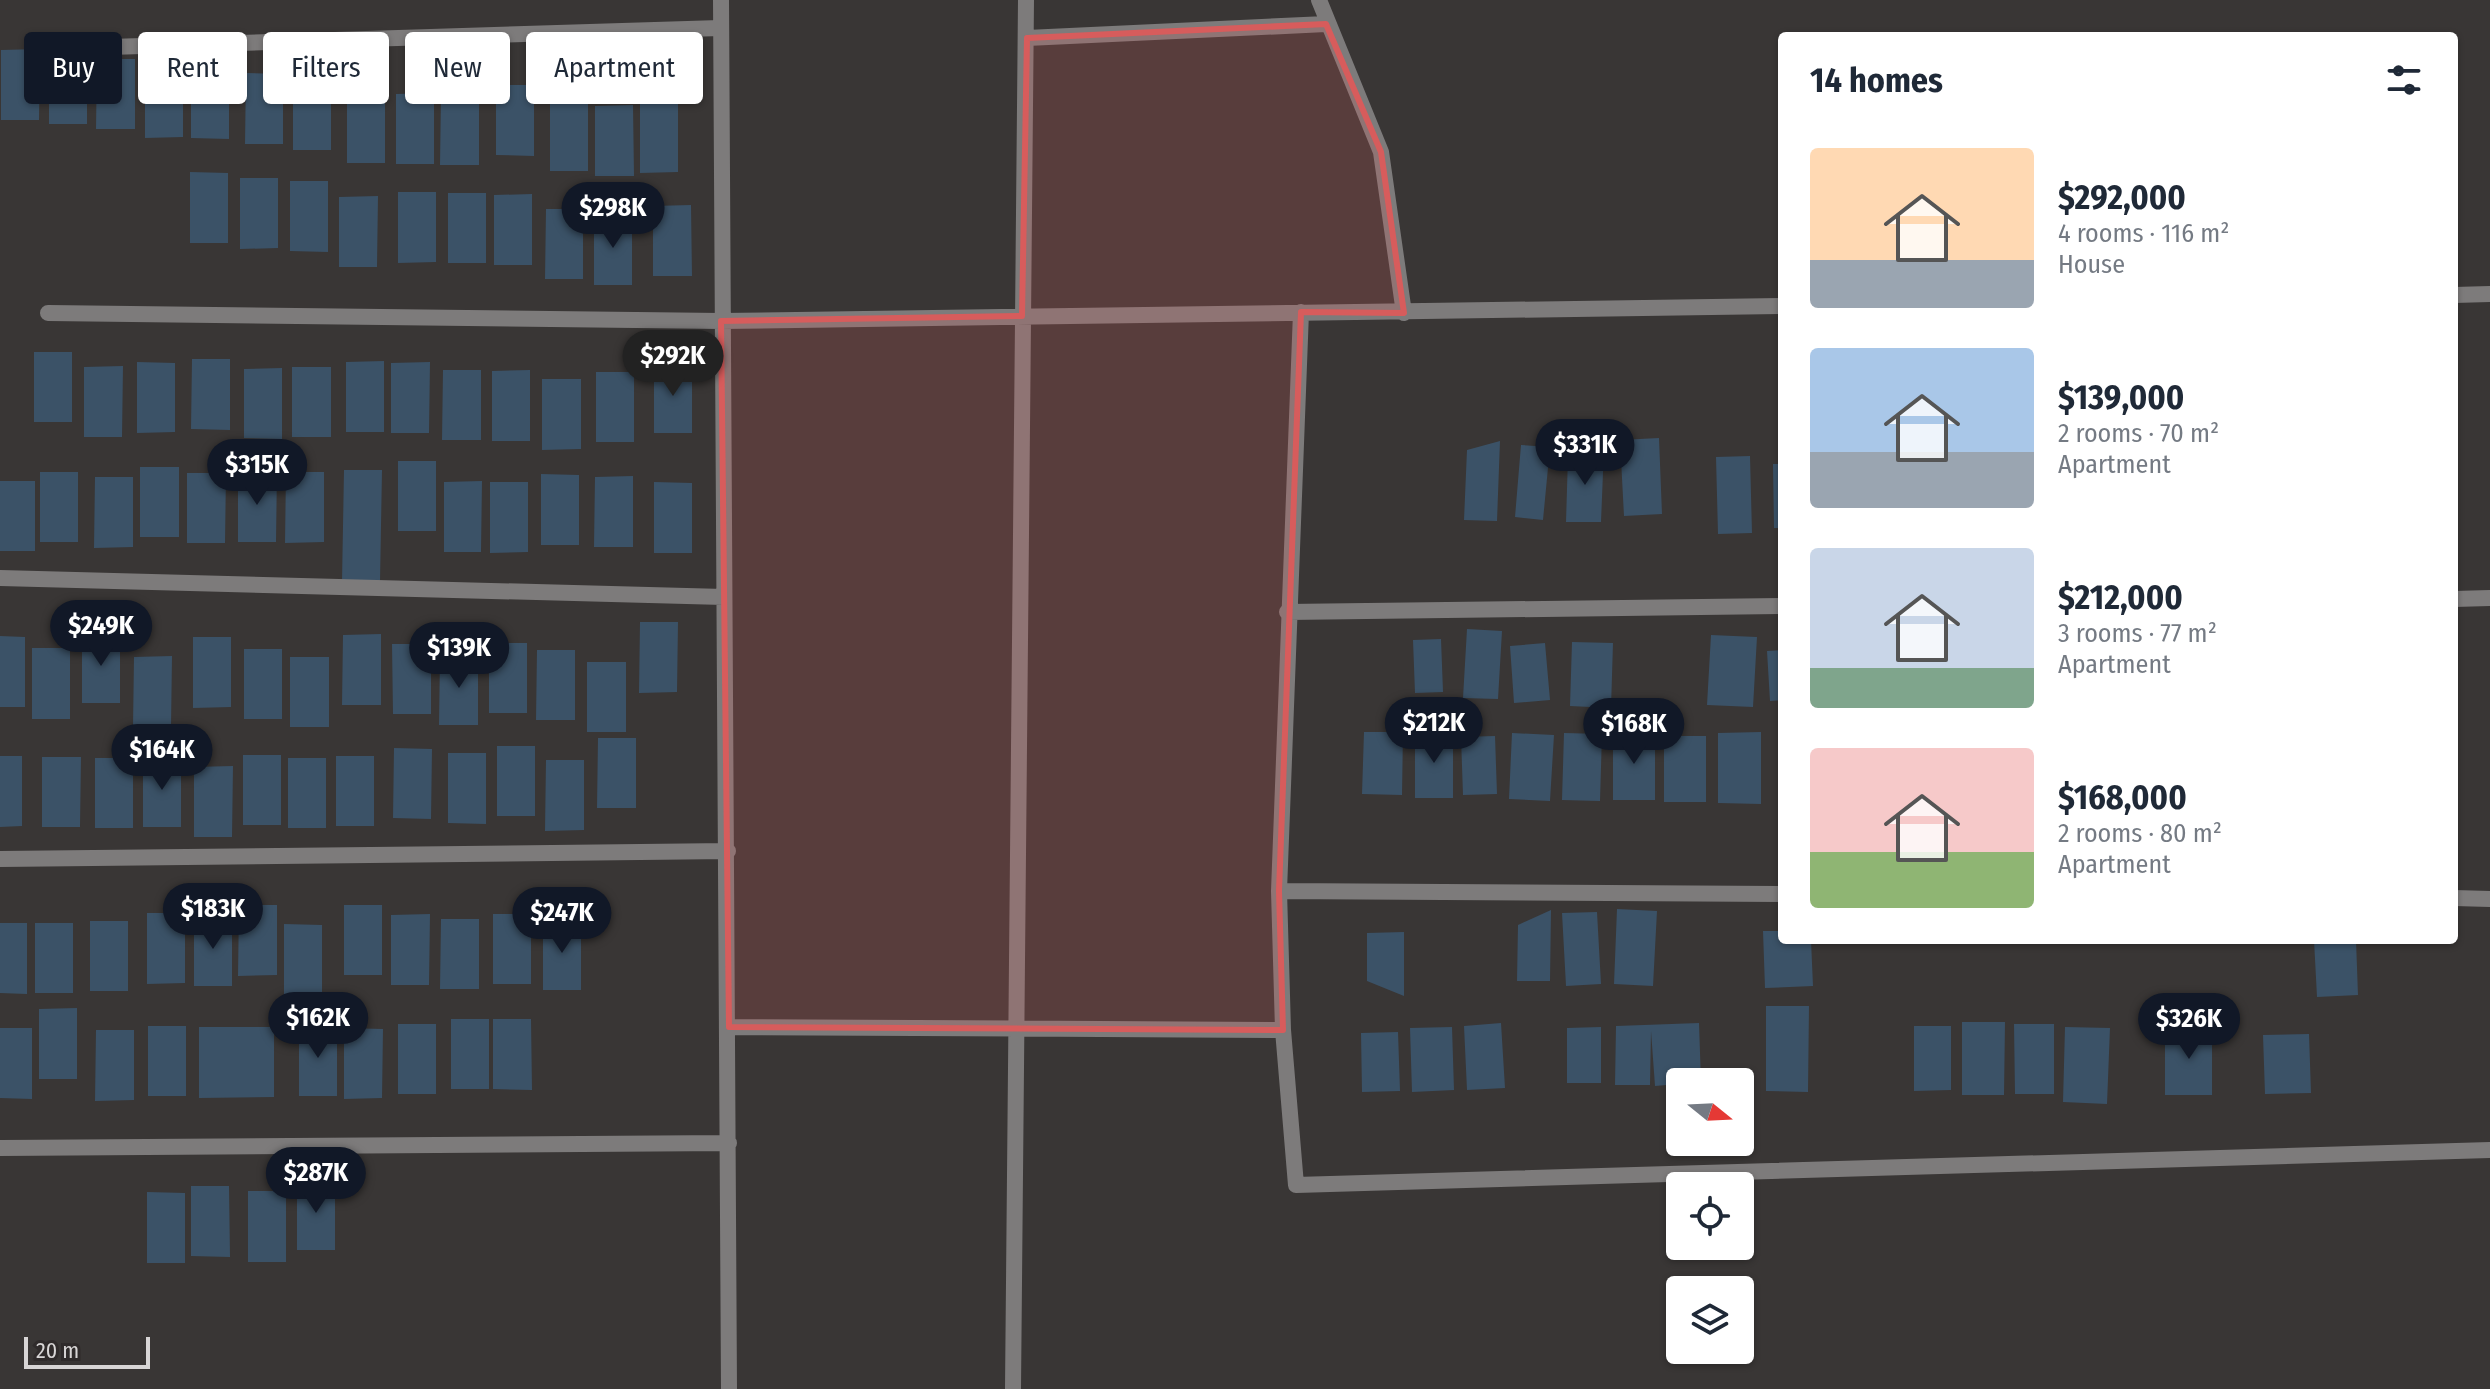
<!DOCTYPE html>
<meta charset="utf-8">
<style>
body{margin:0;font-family:"Fira Sans Condensed",sans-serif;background:#f6f6f7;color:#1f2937;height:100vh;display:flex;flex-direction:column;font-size:30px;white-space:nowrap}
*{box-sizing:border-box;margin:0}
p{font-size:26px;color:#747a83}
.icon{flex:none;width:44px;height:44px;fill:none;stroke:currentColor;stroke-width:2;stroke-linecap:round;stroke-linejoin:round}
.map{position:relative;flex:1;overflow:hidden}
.drawer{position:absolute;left:1778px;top:32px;width:680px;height:912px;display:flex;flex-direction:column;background:#fff;border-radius:8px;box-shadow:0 2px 6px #0004}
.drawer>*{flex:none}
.top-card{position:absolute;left:24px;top:32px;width:760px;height:72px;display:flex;gap:16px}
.needle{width:52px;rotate:108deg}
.controls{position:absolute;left:1666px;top:1068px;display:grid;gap:16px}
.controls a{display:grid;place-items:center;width:88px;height:88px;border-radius:8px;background:#fff;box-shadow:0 2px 6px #0004;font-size:40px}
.scale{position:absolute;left:24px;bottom:20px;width:126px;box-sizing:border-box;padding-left:8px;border:4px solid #d8d6d6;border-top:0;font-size:22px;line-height:28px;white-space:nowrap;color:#d8d6d6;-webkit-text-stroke:6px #2f2b2b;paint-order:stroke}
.price{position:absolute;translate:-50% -68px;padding:0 18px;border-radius:28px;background:#111827;color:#fff;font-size:26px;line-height:52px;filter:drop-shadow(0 2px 4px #0008)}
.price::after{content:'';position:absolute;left:50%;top:48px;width:24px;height:18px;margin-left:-12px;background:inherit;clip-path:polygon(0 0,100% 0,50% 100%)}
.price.selected{background:#222;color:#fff}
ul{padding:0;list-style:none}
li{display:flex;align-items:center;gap:24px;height:200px;padding:0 32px}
li span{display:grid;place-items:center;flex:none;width:224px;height:160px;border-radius:8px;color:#555}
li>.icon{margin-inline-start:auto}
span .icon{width:96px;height:96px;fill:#fffc;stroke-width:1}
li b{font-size:34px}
h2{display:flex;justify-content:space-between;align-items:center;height:96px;padding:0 32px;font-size:34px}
.tag{padding:0 28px;border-radius:8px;background:#fff;box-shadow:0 2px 6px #0004;font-size:28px;line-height:72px}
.tag.selected{background:#111827;color:#fff}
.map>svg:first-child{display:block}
.building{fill:#3b5267}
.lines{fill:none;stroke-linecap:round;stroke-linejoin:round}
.minor{stroke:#7d7b7b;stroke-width:16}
.marked{fill:#d75c5c;fill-opacity:0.2;stroke:#d75c5c;stroke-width:6;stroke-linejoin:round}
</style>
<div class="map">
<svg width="2490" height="1389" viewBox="0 0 2490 1389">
<rect width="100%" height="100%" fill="#393635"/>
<path class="building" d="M40,49L39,120H1V50Z
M87,53V124H49V54Z
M97,59H135V129H96Z
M145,67H183V137L145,138Z
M191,68H229V139L191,138Z
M246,73L283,74V144H245Z
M293,80H331V150H293Z
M496,85H534V156L496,155Z
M347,93H385V163H347Z
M434,93V164H396V94Z
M441,95H479V165H440Z
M588,100V171H550V101Z
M640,102L678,103V172L640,173Z
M633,105L634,176H595V106Z
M190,172L228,173V243H190Z
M240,178H278V248L240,249Z
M290,181H328V252L290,251Z
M398,192H436V262L398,263Z
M448,193H486V263H448Z
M532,194V265H494V195Z
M378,196L377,267H339V197Z
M691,205L692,276H653V206Z
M546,209H583V279H545Z
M594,215H632V285H594Z
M34,352H72V422H34Z
M192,359H230V430L191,429Z
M384,361V432H346V362Z
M137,362L175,363V432L137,433Z
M430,362L429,433H391V363Z
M654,363H692V433H654Z
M123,366L122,437H84V367Z
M292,367H331V437H292Z
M282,368V439L244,438V369Z
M443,370H481V440H442Z
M530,370V441H492V371Z
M596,372H634V442H596Z
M542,379H581V449L542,450Z
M1659,438L1662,514L1624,516L1620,440Z
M1500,441L1497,521L1464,520L1467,450Z
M1521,445L1550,447L1543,520L1515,517Z
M1604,448L1601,522H1566L1568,456Z
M1750,456L1752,533L1718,534L1716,457Z
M398,461H436V531H398Z
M1773,464H1782V528H1774Z
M140,467H179V537H140Z
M344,470H382L380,582H342Z
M277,471L276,542H238V472Z
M40,472H78V542H40Z
M286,472H324V542L285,543Z
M187,473H226L225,543H187Z
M541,474L579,475V545H541Z
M633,476V547H594L595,477Z
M95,477H133V547L94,548Z
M0,481H35V551H0Z
M482,481L481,552H444V482Z
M490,482H528V552L490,553Z
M654,482L692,483V553H654Z
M640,622H678L677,692L639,693Z
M1467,629L1502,631L1498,699L1463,698Z
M82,633H120V703H82Z
M381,634V705H342L343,635Z
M1711,635L1757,637L1753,707L1707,705Z
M0,636L25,637V707H0Z
M193,637H231V707L193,708Z
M1441,639L1443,692L1415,693L1413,640Z
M1572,642L1613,643L1611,708L1570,706Z
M489,643H527V713H489Z
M1545,643L1550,700L1514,703L1510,646Z
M392,644H431V714H393Z
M32,648H70V719H32Z
M244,649H282V719H244Z
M537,650H575V720H536Z
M1782,650V700L1770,701L1767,651Z
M440,655H478V725H439Z
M172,656L171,727H133L134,657Z
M290,657H329V727H290Z
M587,662H626V732H587Z
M1453,731V798H1415V732Z
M1613,731H1655V800H1613Z
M1364,732H1403L1402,795L1362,794Z
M1761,732V804L1718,803V733Z
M1512,733L1554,735L1550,801L1509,799Z
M1564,733L1602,734L1600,801L1562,800Z
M1495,736L1497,794L1463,795L1461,737Z
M1664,736H1706V802H1664Z
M598,738H636V808H597Z
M497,746H535V816H497Z
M394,748L432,749L431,819L393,818Z
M448,753H486V824L448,823Z
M243,755H281V825H243Z
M0,756H22V826L0,827Z
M336,756H374V826H336Z
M42,757H81L80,827H42Z
M143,757H181V827H143Z
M95,758H133V828H95Z
M288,758H326V828H288Z
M546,760H584V830L545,831Z
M233,766L232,837H194V767Z
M239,905H277V975L238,976Z
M344,905H382V975H344Z
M1617,909L1657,911L1653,986L1614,984Z
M1551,910L1550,981H1517L1518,925Z
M1597,912L1601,984L1566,986L1562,913Z
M147,913H185V983L147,984Z
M430,914L429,985H391V915Z
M493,914H531V984H493Z
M232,915V986H194V916Z
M441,919H479V989H440Z
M543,920H581V990H543Z
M90,921H128V991H90Z
M0,923H27V994L0,993Z
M35,923H73V993H35Z
M284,924L322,925V995H284Z
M1763,931H1782V940H1811L1813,986L1765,988Z
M1404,932V996L1367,981V933Z
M2314,940H2356L2358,995L2317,997Z
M1766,1006H1809L1808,1092L1766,1091Z
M77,1008V1079H39V1009Z
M451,1019H489V1089H451Z
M493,1019H531L532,1090L493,1089Z
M1962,1022H2005L2004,1095H1962Z
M1501,1023L1505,1088L1467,1090L1464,1026Z
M1699,1023L1701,1082L1655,1086L1651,1031L1650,1085H1615L1616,1026Z
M398,1024H436V1094H398Z
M2014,1024H2054V1094H2015Z
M299,1025H337V1096H299Z
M148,1026H186V1096H148Z
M1914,1026H1951V1090L1914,1091Z
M199,1027H274V1097L199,1098Z
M1452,1027L1454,1090L1412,1092L1410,1028Z
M1601,1027V1083H1567V1028Z
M2065,1027L2110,1028L2107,1104L2063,1102Z
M2212,1027V1095H2165V1028Z
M0,1028H32V1099L0,1098Z
M344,1028L383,1029L382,1098L344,1099Z
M96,1030H134V1100L95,1101Z
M1398,1032L1400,1091L1362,1092L1361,1033Z
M2309,1034L2311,1093L2265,1094L2263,1035Z
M335,1179V1250H297V1180Z
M191,1186H229L230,1257L191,1256Z
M248,1191H286V1262H248Z
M147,1192L185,1193V1263H147Z"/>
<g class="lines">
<path class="minor" d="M721,0L729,1389
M1319,0L1381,152L1404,313
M1027,38L1326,24
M77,48L720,28
M2454,295L2490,294
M1301,312L1279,891L1283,1030L1296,1185L2490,1150
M48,313L721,321L1782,306
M0,578L724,597
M2454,599L2490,598
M1287,612L1782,606
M0,859L728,851
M1279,891L1782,894
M2454,898L2490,899
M729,1027L1283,1030
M0,1148L729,1143
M1013,1389L1026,0"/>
</g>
<path class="marked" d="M1326,24L1381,152L1404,313L1301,312L1279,891L1283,1030L729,1027L721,321L1022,316L1027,38Z"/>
</svg>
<div class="controls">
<a><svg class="needle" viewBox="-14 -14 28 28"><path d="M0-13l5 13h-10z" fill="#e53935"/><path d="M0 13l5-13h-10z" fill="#747a83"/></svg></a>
<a><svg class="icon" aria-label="locate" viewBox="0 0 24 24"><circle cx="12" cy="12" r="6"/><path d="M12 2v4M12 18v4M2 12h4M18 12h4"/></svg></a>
<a><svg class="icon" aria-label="layers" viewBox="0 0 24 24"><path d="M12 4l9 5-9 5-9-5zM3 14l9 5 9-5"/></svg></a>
</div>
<div class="scale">20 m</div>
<b class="price" style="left:613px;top:250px">$298K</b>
<b class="price selected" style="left:673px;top:398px">$292K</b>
<b class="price" style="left:1585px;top:487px">$331K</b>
<b class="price" style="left:257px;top:507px">$315K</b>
<b class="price" style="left:101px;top:668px">$249K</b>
<b class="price" style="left:459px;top:690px">$139K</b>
<b class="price" style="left:1434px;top:765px">$212K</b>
<b class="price" style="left:1634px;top:766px">$168K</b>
<b class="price" style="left:162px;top:792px">$164K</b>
<b class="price" style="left:213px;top:951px">$183K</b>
<b class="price" style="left:562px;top:955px">$247K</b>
<b class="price" style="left:318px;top:1060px">$162K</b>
<b class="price" style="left:2189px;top:1061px">$326K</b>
<b class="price" style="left:316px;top:1215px">$287K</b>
<div class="top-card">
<a class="tag selected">Buy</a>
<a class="tag">Rent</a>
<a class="tag">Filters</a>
<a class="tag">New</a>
<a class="tag">Apartment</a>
</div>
<section class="drawer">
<h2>14 homes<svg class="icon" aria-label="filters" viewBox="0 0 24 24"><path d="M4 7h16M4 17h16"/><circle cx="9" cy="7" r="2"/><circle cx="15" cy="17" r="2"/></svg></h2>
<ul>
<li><span style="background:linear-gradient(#ffd9b3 70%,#9aa5b1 0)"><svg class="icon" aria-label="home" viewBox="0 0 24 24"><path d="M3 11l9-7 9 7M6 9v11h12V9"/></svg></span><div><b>$292,000</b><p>4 rooms · 116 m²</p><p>House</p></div></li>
<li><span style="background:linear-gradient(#a9c7e8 65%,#9aa5b1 0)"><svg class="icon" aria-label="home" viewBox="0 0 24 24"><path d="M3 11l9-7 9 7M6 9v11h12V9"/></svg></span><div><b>$139,000</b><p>2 rooms · 70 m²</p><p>Apartment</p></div></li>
<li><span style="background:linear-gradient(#c9d6e8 75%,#7fa58c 0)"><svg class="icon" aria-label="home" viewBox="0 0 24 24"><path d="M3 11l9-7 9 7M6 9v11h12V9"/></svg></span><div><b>$212,000</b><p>3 rooms · 77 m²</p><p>Apartment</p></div></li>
<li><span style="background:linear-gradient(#f6c9c9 65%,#8fb573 0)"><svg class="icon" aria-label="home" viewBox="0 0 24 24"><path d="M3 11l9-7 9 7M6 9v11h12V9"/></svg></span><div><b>$168,000</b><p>2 rooms · 80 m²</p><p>Apartment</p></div></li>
</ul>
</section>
</div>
